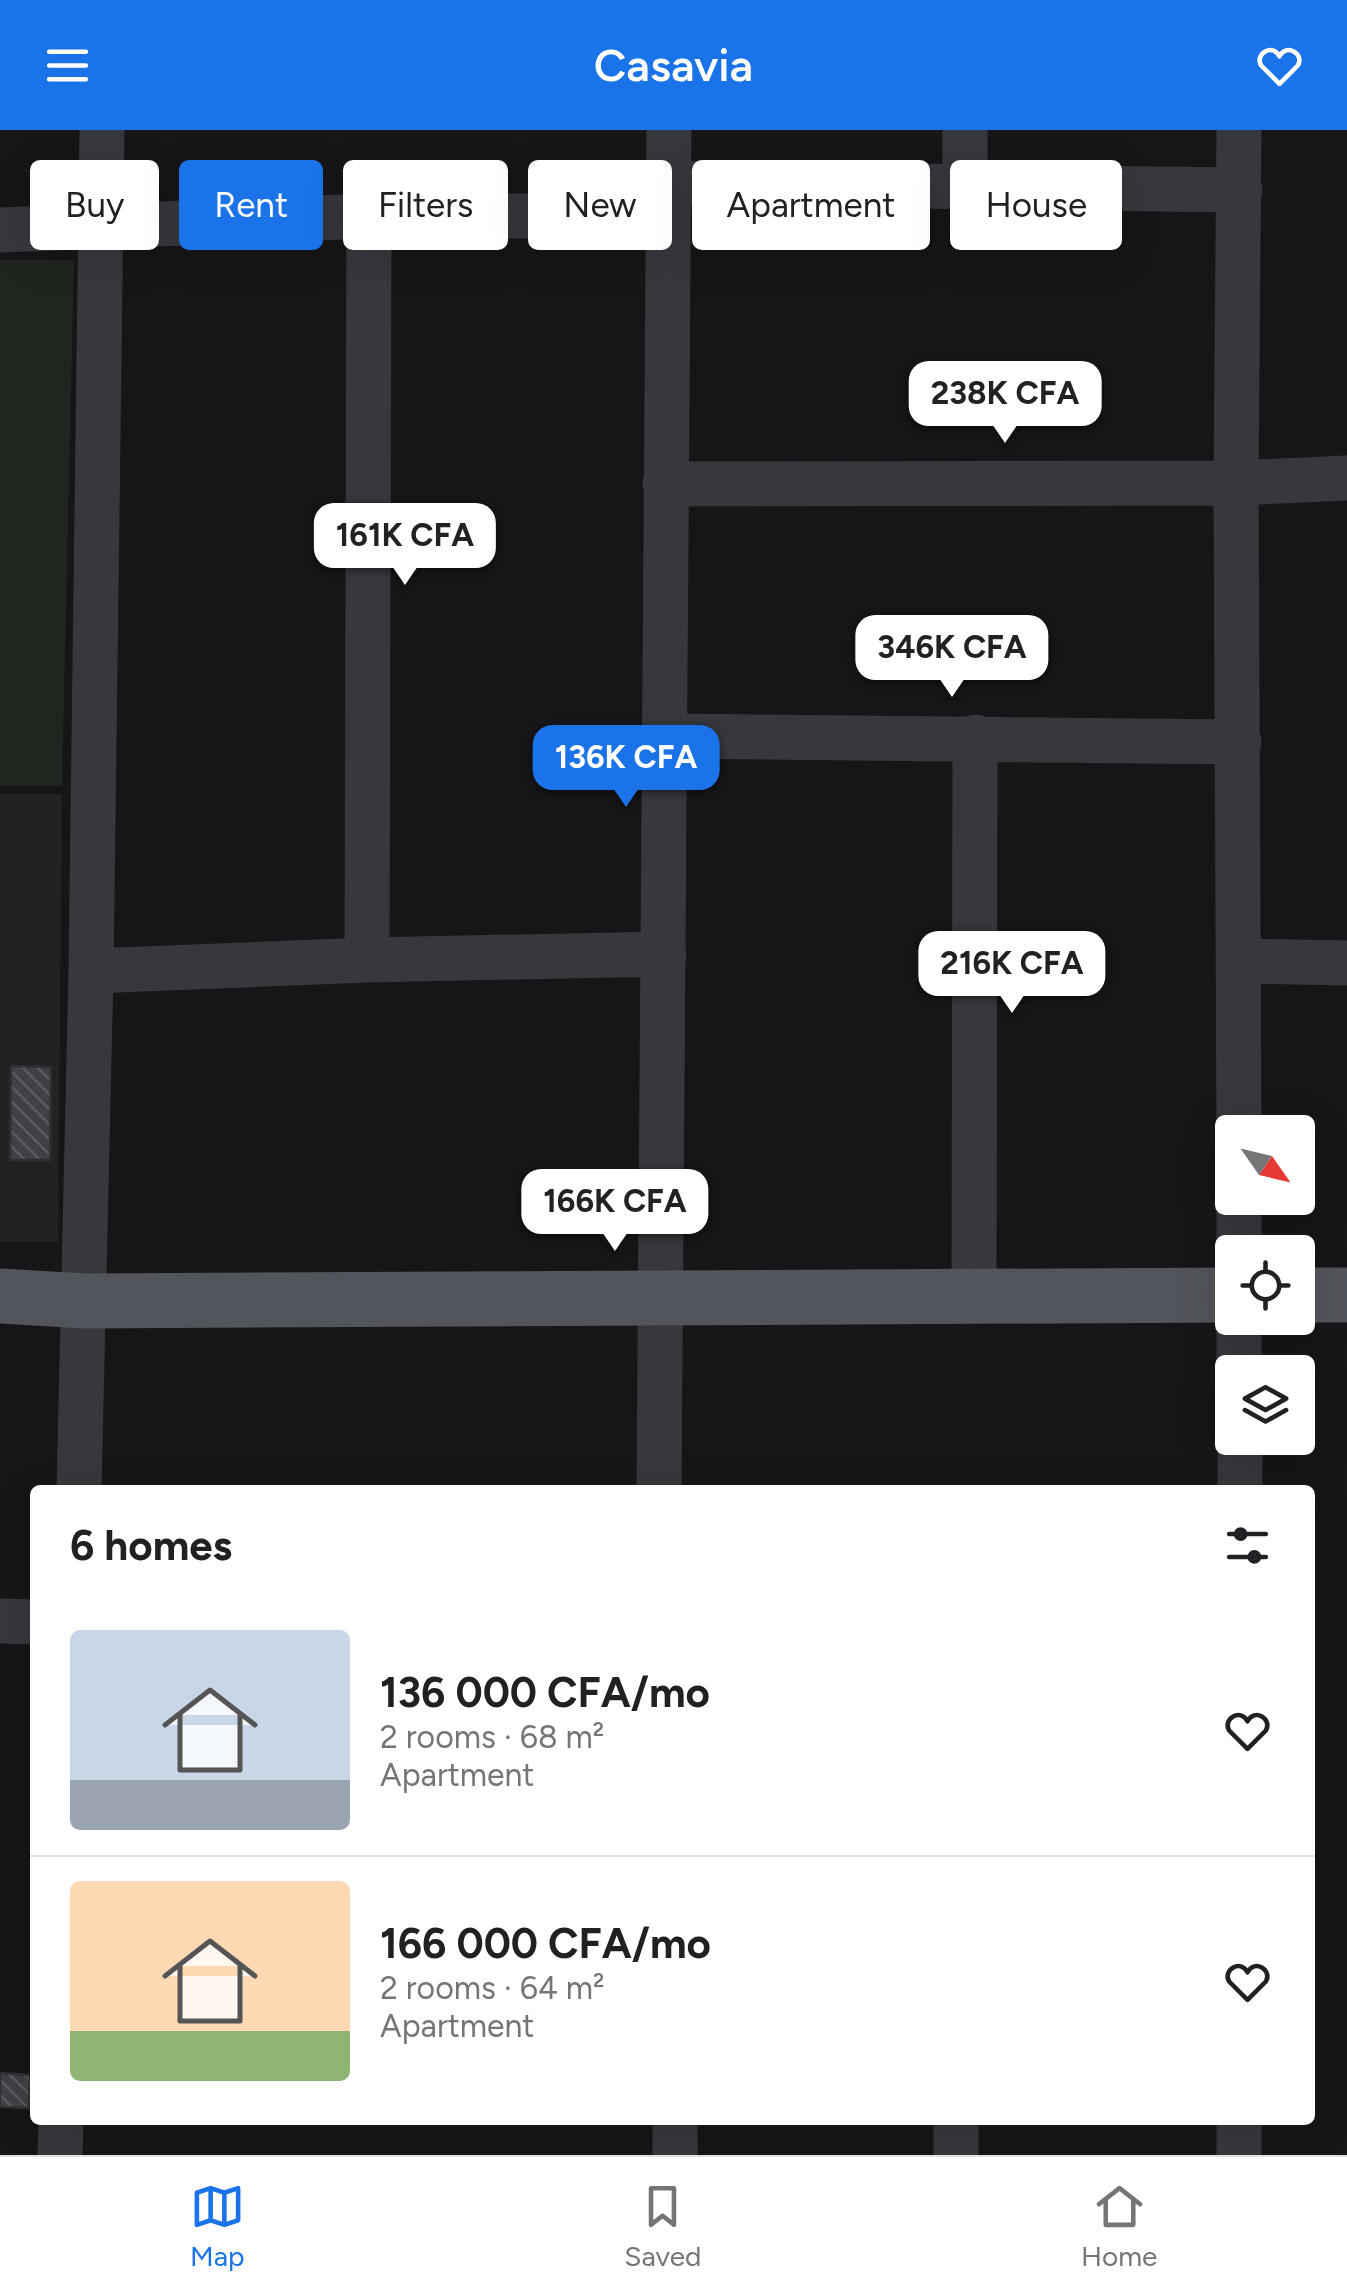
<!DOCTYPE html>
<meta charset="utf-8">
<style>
body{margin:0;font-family:Figtree,sans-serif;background:#f6f6f6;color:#202124;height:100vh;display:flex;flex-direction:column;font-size:38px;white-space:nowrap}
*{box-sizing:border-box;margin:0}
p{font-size:32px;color:#757577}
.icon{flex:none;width:55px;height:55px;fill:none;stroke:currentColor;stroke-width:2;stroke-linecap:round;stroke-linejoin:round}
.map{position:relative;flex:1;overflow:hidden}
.sheet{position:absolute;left:30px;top:1355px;width:1285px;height:640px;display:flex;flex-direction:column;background:#fff;border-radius:10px;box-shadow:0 10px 40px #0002}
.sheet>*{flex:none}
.hud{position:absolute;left:30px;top:30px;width:1288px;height:90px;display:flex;gap:20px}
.needle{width:65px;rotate:124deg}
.buttons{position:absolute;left:1215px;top:985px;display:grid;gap:20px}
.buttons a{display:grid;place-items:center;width:100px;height:100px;border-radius:10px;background:#fff;box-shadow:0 10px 40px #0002;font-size:50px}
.price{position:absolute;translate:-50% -85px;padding:0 22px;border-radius:20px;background:#fff;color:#222;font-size:32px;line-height:65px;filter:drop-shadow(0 2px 5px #0008)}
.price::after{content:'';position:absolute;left:50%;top:60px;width:30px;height:22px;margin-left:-15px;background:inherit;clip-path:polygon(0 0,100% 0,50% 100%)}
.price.current{background:#1a73e8;color:#fff}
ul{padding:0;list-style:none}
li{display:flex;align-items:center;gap:30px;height:250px;padding:0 40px}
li+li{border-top:2px solid #e0e0e0}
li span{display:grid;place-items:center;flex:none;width:280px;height:200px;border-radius:10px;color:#555}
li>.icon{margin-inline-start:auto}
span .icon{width:120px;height:120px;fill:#fffc;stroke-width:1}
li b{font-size:42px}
h2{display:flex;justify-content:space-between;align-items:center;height:120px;padding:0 40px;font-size:42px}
.pill{padding:0 35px;border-radius:10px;background:#fff;box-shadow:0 10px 40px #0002;font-size:35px;line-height:90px}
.pill.current{background:#1a73e8;color:#fff}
header{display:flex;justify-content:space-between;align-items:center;height:130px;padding:0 40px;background:#1a73e8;color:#fff;font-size:45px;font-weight:600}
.menu{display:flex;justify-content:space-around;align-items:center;height:140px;border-top:2px solid #e0e0e0;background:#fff;font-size:28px;color:#757577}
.menu a{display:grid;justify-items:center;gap:5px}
.menu .current{color:#1a73e8}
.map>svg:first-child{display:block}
.built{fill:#222225}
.pitch{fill:#1e261f}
.building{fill:url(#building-back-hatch);stroke:#303034;stroke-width:2.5}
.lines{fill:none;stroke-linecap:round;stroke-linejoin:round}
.minor{stroke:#37383d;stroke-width:45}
.major{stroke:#53555c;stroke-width:55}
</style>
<header><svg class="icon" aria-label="menu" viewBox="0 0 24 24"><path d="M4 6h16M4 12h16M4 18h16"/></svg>Casavia<svg class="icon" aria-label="heart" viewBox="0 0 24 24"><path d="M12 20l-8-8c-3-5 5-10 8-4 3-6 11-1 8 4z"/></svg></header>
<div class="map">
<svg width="1347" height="2025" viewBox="0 0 1347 2025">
<defs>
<pattern id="building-back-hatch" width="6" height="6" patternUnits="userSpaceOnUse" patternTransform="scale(2.5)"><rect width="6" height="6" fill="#404145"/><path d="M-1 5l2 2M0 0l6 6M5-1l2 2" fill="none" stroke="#595a5e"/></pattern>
</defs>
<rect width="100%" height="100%" fill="#161618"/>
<path class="built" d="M0,664H62L58,1112H0Z"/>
<path class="pitch" d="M0,130H74L62,656H0Z"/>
<path class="building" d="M11,936L51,937L50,1030H10Z
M0,1943L30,1945L29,1978L0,1977Z"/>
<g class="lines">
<path class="minor" d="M668,53L1240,60
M965,58V0
M0,100L369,86H666
M665,354L1236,353L1347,348
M663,606L1239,612
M367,830L369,86
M1239,831L1347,833
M91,841L367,830L664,824
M1239,1002L1236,353L1239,0
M1239,1122V1068
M974,1165L975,607
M1239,1188V1242
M1240,1308V1360
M79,1360L91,841L102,0
M659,1360L669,0
M0,1491L35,1492
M60,2025L61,1990
M675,2025V1990
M956,2025V1990
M1239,2025V1990"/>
<path class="major" d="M1298,1165H1347
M0,1166L85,1171L1232,1165"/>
</g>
</svg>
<div class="buttons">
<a><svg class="needle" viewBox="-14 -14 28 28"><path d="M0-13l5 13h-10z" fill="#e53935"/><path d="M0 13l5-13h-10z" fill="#757577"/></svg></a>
<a><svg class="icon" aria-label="locate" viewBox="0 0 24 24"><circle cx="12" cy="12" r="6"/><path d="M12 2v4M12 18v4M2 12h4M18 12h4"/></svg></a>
<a><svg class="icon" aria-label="layers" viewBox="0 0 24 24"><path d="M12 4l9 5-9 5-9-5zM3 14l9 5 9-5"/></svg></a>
</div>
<b class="price" style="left:1005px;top:316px">238K CFA</b>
<b class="price" style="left:405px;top:458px">161K CFA</b>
<b class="price" style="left:952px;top:570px">346K CFA</b>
<b class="price current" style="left:626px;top:680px">136K CFA</b>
<b class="price" style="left:1012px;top:886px">216K CFA</b>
<b class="price" style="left:615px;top:1124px">166K CFA</b>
<div class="hud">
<a class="pill">Buy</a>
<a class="pill current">Rent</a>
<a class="pill">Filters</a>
<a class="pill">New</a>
<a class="pill">Apartment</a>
<a class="pill">House</a>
</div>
<section class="sheet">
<h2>6 homes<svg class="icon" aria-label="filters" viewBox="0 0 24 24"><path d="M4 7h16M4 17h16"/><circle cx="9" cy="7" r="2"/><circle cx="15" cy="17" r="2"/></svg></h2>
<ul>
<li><span style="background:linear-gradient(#c9d6e8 75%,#9aa5b1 0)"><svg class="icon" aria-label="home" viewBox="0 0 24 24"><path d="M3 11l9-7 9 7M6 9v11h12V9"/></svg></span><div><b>136 000 CFA/mo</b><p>2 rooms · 68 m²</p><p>Apartment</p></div><svg class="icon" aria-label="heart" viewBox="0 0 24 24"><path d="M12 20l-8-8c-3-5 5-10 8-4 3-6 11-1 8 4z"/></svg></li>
<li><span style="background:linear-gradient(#ffd9b3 75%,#8fb573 0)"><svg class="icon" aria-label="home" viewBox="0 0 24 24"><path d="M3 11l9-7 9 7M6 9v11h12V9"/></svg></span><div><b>166 000 CFA/mo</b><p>2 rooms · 64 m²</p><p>Apartment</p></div><svg class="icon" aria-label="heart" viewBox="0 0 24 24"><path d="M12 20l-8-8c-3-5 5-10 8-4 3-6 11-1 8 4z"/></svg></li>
</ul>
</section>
</div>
<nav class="menu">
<a class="current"><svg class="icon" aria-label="map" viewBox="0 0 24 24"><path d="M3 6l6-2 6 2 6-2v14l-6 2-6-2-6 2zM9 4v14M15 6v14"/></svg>Map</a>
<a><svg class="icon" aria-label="saved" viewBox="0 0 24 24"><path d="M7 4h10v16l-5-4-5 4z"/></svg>Saved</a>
<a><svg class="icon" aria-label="home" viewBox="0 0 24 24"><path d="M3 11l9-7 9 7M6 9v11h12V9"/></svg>Home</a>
</nav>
